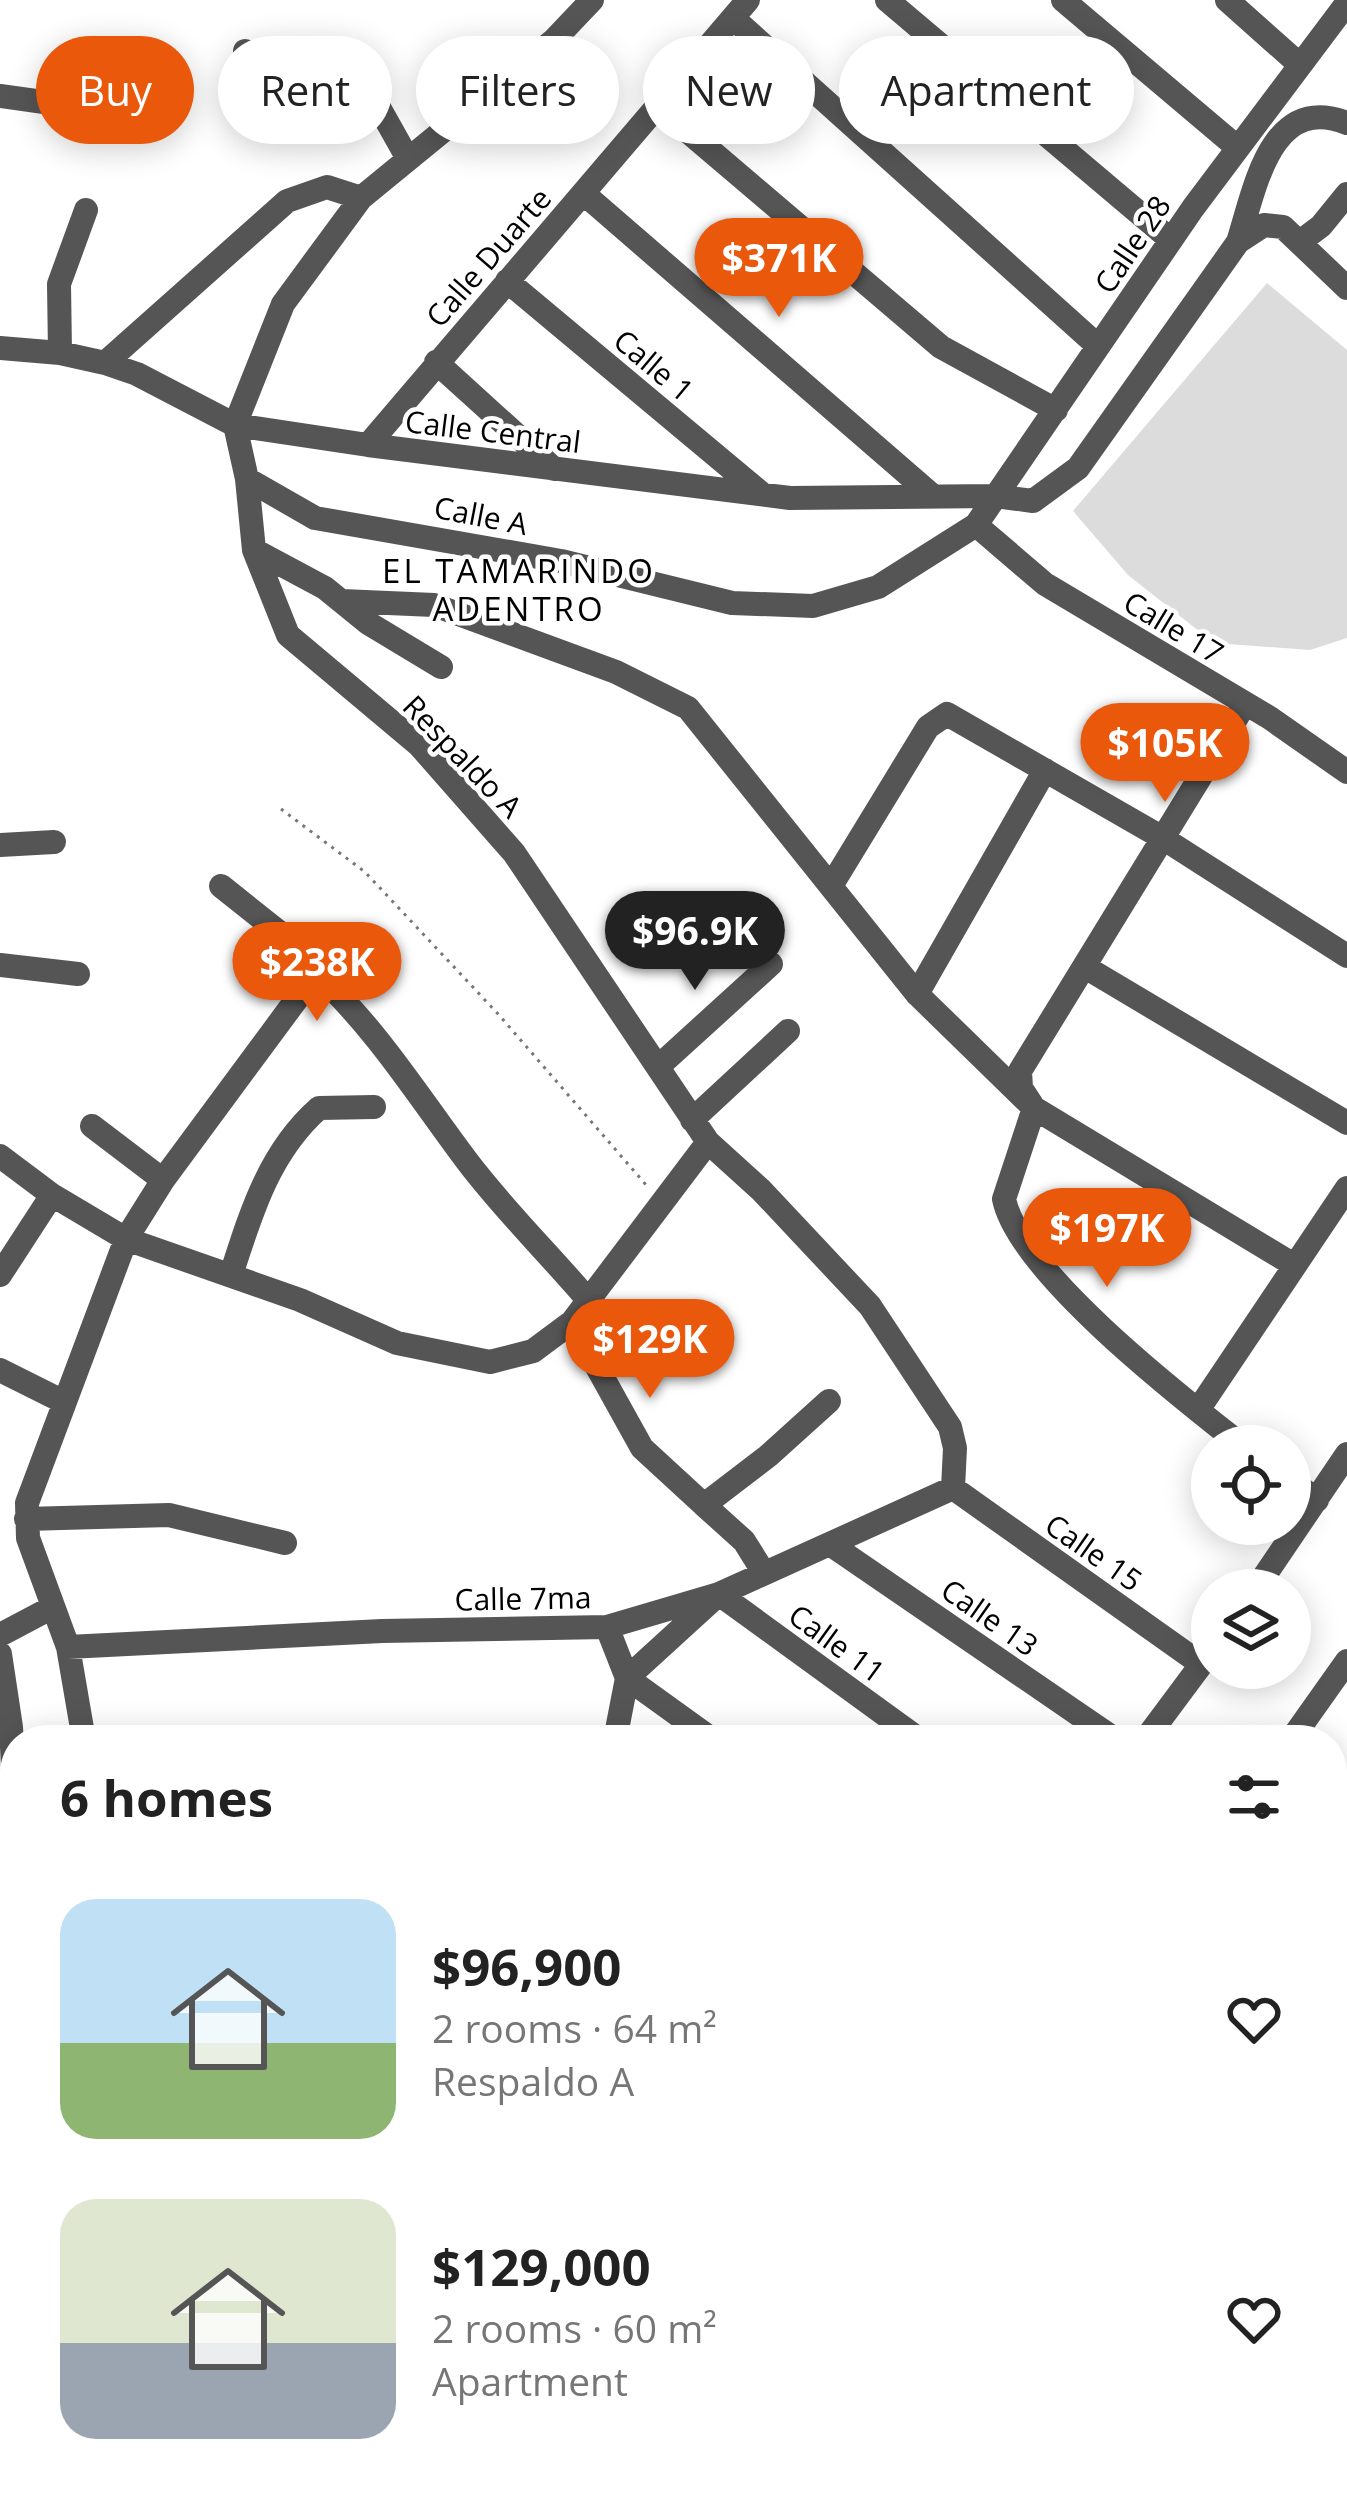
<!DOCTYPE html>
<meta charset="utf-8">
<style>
body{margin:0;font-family:"Open Sans",sans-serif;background:#f2f2f2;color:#222;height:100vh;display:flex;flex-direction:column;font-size:45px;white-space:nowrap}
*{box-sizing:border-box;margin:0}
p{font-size:39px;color:#767676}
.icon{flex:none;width:66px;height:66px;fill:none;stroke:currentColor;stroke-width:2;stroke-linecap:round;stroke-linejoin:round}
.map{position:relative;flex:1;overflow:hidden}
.panel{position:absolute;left:0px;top:1725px;width:1347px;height:771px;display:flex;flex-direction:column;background:#fff;border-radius:48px 48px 0 0;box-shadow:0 6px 30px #0003}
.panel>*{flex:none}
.top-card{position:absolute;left:36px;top:36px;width:1275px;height:108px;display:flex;gap:24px}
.buttons{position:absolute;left:1191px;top:1425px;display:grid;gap:24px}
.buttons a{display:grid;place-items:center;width:120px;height:120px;border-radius:50%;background:#fff;box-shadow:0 6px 30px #0003;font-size:60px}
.price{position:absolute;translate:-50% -102px;padding:0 27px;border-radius:42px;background:#ea580c;color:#fff;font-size:39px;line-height:78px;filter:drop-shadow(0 3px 6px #0008)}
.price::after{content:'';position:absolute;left:50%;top:72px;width:36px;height:27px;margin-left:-18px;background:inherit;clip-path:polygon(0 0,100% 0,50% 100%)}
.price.selected{background:#222;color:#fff}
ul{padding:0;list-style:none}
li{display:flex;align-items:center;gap:36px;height:300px;padding:0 60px}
li span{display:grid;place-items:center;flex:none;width:336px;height:240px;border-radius:36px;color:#555}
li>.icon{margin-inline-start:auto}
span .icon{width:144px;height:144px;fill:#fffc;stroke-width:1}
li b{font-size:51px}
h2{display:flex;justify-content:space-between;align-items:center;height:144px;padding:0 60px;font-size:51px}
.pill{padding:0 42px;border-radius:54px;background:#fff;box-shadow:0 6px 30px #0003;font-size:42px;line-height:108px}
.pill.selected{background:#ea580c;color:#fff}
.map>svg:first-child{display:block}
.green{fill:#dcdcdc}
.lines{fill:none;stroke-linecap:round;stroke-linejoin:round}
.stream{stroke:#a3a3a3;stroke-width:6}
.path{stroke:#777;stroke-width:3;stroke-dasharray:3 6;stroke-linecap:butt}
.minor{stroke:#555;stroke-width:24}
.labels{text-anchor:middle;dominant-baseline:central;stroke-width:9;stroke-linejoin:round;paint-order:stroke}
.street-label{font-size:30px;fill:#000;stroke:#fff}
.neighbourhood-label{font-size:33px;letter-spacing:3px;fill:#000;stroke:#fff}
</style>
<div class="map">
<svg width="1347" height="2495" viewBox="0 0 1347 2495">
<rect width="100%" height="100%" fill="#fff"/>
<path class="green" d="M1267,283L1347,350V638L1310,650L1214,643L1128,575L1073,511Z
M815,2481H928L985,2495H801Z"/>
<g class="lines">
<path class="stream" d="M666,2481L685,2495"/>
<path class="path" d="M281,809L365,872L499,1015L647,1186"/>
<path class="minor" d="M592,0L554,40L361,198L283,304L235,425L247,479L254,550L288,635L419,745L514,853L708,1142L761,1190L870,1306L950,1427L955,1448L953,1488
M887,0L1171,240
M1063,0L1238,148
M1227,0L1300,65
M733,18L1098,346
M245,51L337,77L376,102L408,159
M0,96L143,116
M658,106L941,347L1056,410
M583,193L933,496
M1301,241L1321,226L1347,194
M1238,242C1255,189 1270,93 1347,123
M507,281L762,494
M0,348L60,353L105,363L137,374L235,425L368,445L790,498L995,496L1033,501L1078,468L1238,242L1264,225L1283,227L1347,288
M60,353L59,284L86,210
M436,362L554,469
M105,363L287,201L327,187L361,198
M368,445L748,0
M247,479L315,518L561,561L732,603L813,606L878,587L976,525L1193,208L1347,3
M976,525L1045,584L1270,718L1347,772
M254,550L325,588L368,623L441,667
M342,601L434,605L616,672L688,708L917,994L1034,1108L1294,1265
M0,845L54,842
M831,886L928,727L947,714L1161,837L1347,956
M0,965L78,974
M1085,967L1347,1123
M316,973C377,1029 418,1096 467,1161C504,1210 549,1254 589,1301
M917,994L1045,770
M659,1066L771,964
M692,1120L788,1031
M0,1156L52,1195L126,1239L300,1300L397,1343L490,1362L533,1351L572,1322L708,1142
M163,1180L316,973L300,949L221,886
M0,1275L52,1195
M231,1275C251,1213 269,1152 319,1108L374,1107
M572,1322L642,1448L704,1505
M0,1370L64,1402
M1198,1410L1347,1188
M1243,1446C1183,1399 1019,1272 1004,1199L1034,1108L1021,1088L1020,1071L1245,704
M1290,1480L1317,1500
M953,1488L1201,1664
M26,1519L169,1515L285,1543
M830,1544L1116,1740
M764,1573L744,1541L704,1505L768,1456L829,1401
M1255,1590L1347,1454
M607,1627L627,1678L615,1740
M0,1635L51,1608
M68,1647L382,1631L607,1627L719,1594L953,1488
M0,1654L11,1727L15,1806
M84,1740L68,1647L28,1538L27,1503L126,1239L163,1180L92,1126
M713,1740L627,1678L719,1594L920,1740
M1145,1740L1212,1650
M1291,1740L1347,1661
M1332,1869L1347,1847
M1332,1889L1347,1900
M0,1900L15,1901
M0,2011L15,2013
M1332,2064L1347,2044
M0,2125L15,2123
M1332,2176L1347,2186
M0,2241L15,2236
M1332,2288L1347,2296
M0,2347H15
M1332,2456L1347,2470
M0,2463L15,2458
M414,2481L421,2495
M525,2481L532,2495
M743,2481L813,2495
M1129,2481L1153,2495
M334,2495L389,2481
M836,2495L840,2481"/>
</g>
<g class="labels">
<g class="street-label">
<text transform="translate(1132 244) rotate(-56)">Calle 28</text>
<text transform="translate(488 257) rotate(-49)">Calle Duarte</text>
<text transform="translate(654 365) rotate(40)">Calle 1</text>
<text transform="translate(493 431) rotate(7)">Calle Central</text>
<text transform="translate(481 515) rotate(11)">Calle A</text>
<text transform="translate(1174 627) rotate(31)">Calle 17</text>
<text transform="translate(463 756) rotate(46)">Respaldo A</text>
<text transform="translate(1094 1552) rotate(35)">Calle 15</text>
<text transform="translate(523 1598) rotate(-1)">Calle 7ma</text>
<text transform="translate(990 1617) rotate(35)">Calle 13</text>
<text transform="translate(837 1643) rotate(36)">Calle 11</text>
</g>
<g class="neighbourhood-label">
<text x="519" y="570">EL TAMARINDO<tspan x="519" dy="38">ADENTRO</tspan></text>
</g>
</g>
</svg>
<div class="buttons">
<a><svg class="icon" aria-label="locate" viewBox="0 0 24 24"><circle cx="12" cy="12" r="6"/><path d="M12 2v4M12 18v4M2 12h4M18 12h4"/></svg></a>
<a><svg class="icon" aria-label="layers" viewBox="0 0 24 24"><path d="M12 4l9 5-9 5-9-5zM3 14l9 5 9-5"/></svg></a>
</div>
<b class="price" style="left:779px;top:320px">$371K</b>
<b class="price" style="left:1165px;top:805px">$105K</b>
<b class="price selected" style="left:695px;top:993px">$96.9K</b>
<b class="price" style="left:317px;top:1024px">$238K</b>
<b class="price" style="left:1107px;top:1290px">$197K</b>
<b class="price" style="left:650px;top:1401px">$129K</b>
<div class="top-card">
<a class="pill selected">Buy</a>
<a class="pill">Rent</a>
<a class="pill">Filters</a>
<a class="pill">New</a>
<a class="pill">Apartment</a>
</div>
<section class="panel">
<h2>6 homes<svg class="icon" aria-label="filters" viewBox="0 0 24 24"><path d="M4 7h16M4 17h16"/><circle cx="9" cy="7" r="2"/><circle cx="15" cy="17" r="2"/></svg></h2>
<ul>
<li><span style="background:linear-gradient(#bfe0f5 60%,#8fb573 0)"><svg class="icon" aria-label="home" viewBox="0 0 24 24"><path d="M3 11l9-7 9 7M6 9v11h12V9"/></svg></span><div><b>$96,900</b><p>2 rooms · 64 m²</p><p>Respaldo A</p></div><svg class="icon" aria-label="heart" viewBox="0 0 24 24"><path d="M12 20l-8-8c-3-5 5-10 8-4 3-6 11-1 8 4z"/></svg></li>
<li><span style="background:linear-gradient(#dfe7d0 60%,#9aa5b1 0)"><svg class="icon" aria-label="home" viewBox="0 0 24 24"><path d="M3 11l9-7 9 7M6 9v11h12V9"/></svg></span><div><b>$129,000</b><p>2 rooms · 60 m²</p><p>Apartment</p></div><svg class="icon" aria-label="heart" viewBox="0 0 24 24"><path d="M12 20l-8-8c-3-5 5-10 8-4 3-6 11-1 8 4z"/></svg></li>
</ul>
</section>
</div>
